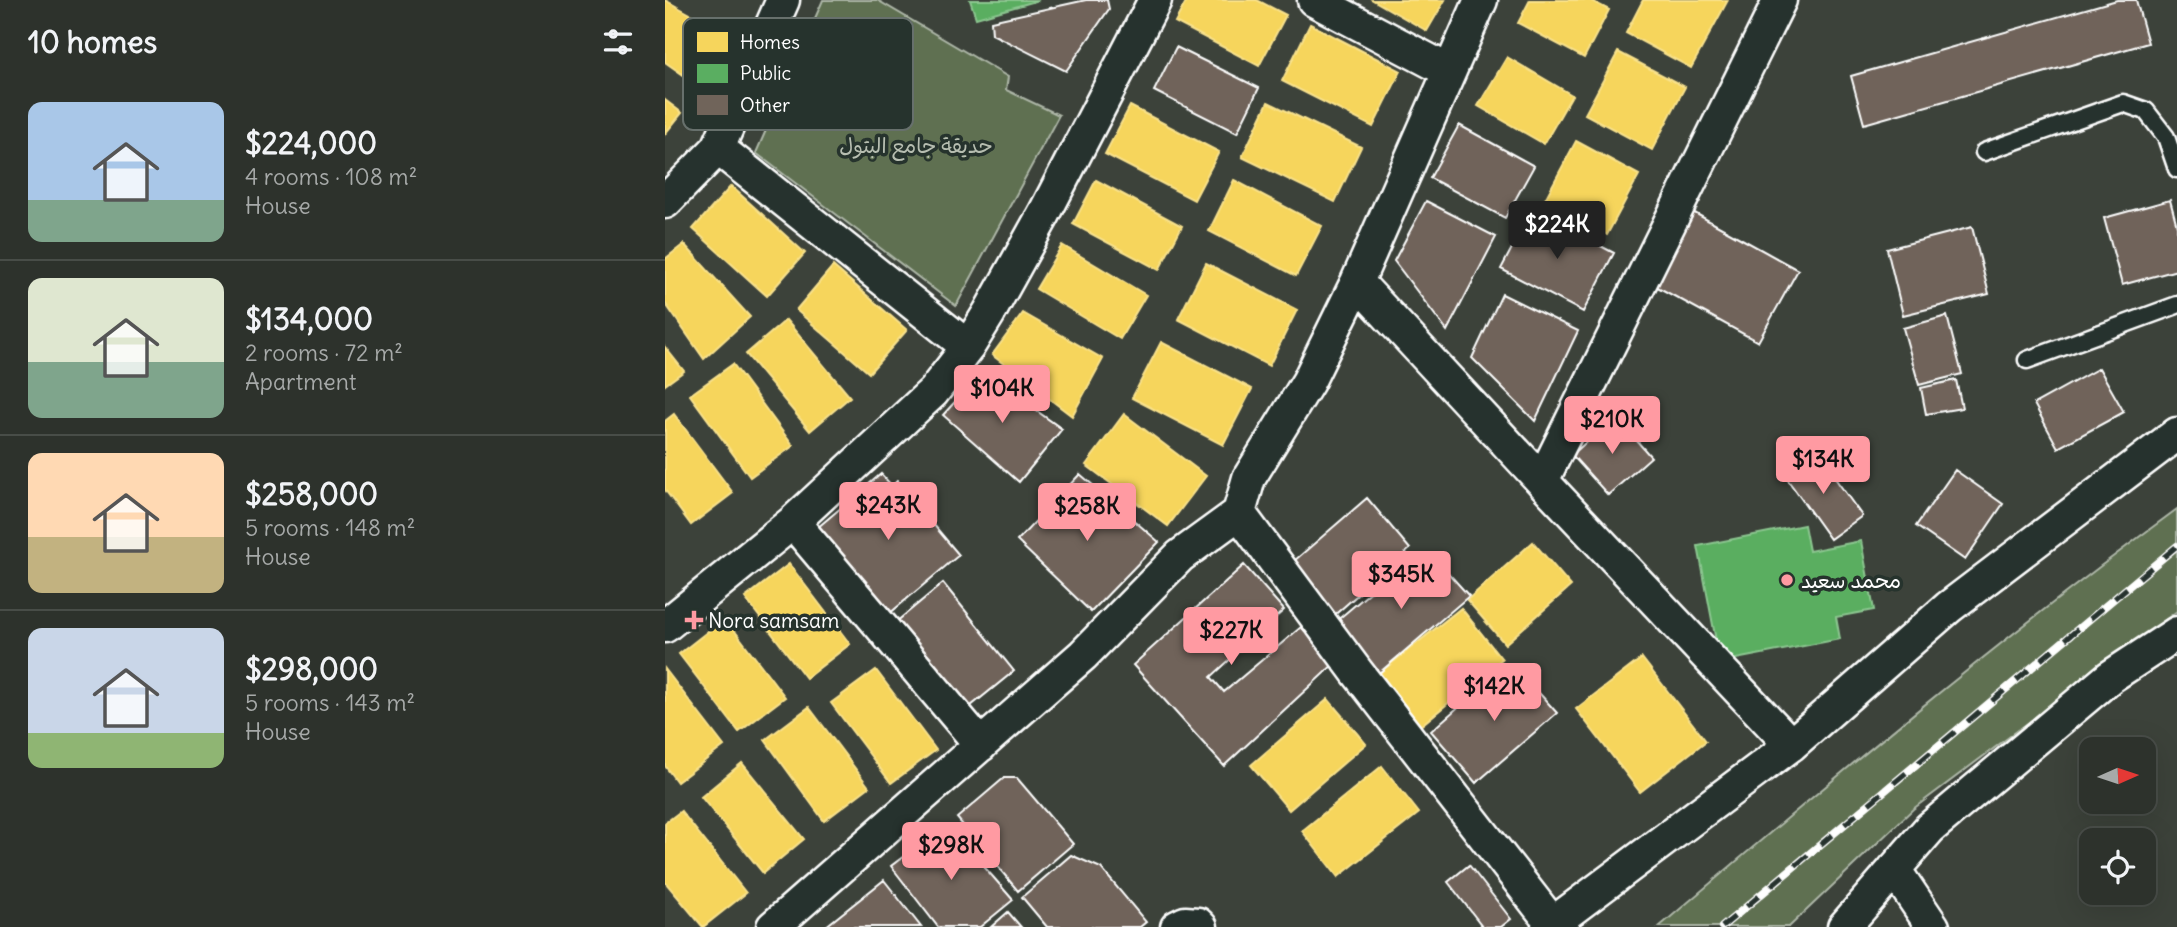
<!DOCTYPE html>
<meta charset="utf-8">
<style>
body{margin:0;font-family:Delius,"Playpen Sans Arabic",sans-serif;background:#353a34;color:#f1f3f6;height:100vh;display:flex;flex-direction:column;font-size:26px;white-space:nowrap}
*{box-sizing:border-box;margin:0}
p{font-size:23px;color:#a7aaa9}
.icon{flex:none;width:38px;height:38px;fill:none;stroke:currentColor;stroke-width:2;stroke-linecap:round;stroke-linejoin:round}
.map{position:relative;flex:1;overflow:hidden}
.side{display:flex;flex-direction:column;background:#2d322c;width:665px}
.side>*{flex:none}
.needle{width:46px;rotate:87deg}
.fabs{position:absolute;left:1414px;top:737px;display:grid;gap:14px}
.fabs a{display:grid;place-items:center;width:77px;height:77px;border-radius:14px;background:#2d322c;box-shadow:0 7px 28px #0002,0 0 0 2px #484d48;font-size:35px}
.price{position:absolute;translate:-50% -60px;padding:0 16px;border-radius:7px;background:#ff9aa2;color:#111;font-size:23px;line-height:46px;filter:drop-shadow(0 2px 4px #0008)}
.price::after{content:'';position:absolute;left:50%;top:42px;width:21px;height:16px;margin-left:-10px;background:inherit;clip-path:polygon(0 0,100% 0,50% 100%)}
.price.on{background:#222;color:#fff}
ul{padding:0;list-style:none}
li{display:flex;align-items:center;gap:21px;height:175px;padding:0 28px}
li+li{border-top:2px solid #484d48}
li span{display:grid;place-items:center;flex:none;width:196px;height:140px;border-radius:14px;color:#555}
li>.icon{margin-inline-start:auto}
span .icon{width:84px;height:84px;fill:#fffc;stroke-width:1}
li b{font-size:30px}
h2{display:flex;justify-content:space-between;align-items:center;height:84px;padding:0 28px;font-size:30px}
main{display:flex;flex:1;min-height:0}
.map>svg:first-child{display:block}
.green{fill:#5e6f51;stroke:#aeb7a8;stroke-width:2}
.homes{fill:#f6d55c;stroke:#f9e28d;stroke-width:2}
.public{fill:#5aae61;stroke:#8cc690;stroke-width:2}
.building{fill:#70645a;stroke:#fff;stroke-width:2}
.lines{fill:none;stroke-linecap:round;stroke-linejoin:round}
.service-casing{stroke:#fff;stroke-width:21}
.minor-casing{stroke:#fff;stroke-width:37}
.service{stroke:#26332d;stroke-width:16}
.minor{stroke:#26332d;stroke-width:32}
.rail-casing{stroke:#fff;stroke-width:8}
.rail{stroke:#26332d;stroke-width:5;stroke-dasharray:16;stroke-linecap:butt}
.poi-dot{fill:#ff9aa2;stroke:#26332d;stroke-width:2.5}
.labels{text-anchor:middle;dominant-baseline:central;stroke-width:7;stroke-linejoin:round;paint-order:stroke}
.park-label{font-size:21px;fill:#b7beb1;stroke:#26332d}
.poi-label{font-size:21px;fill:#fff;stroke:#26332d;text-anchor:start}
.key{fill:#26332d;stroke:#67706c;stroke-width:2}
.key-label{font-size:19px;fill:#fff}
</style>
<main>
<section class="side">
<h2>10 homes<svg class="icon" aria-label="filters" viewBox="0 0 24 24"><path d="M4 7h16M4 17h16"/><circle cx="9" cy="7" r="2"/><circle cx="15" cy="17" r="2"/></svg></h2>
<ul>
<li><span style="background:linear-gradient(#a9c7e8 70%,#7fa58c 0)"><svg class="icon" aria-label="home" viewBox="0 0 24 24"><path d="M3 11l9-7 9 7M6 9v11h12V9"/></svg></span><div><b>$224,000</b><p>4 rooms · 108 m²</p><p>House</p></div></li>
<li><span style="background:linear-gradient(#dfe7d0 60%,#7fa58c 0)"><svg class="icon" aria-label="home" viewBox="0 0 24 24"><path d="M3 11l9-7 9 7M6 9v11h12V9"/></svg></span><div><b>$134,000</b><p>2 rooms · 72 m²</p><p>Apartment</p></div></li>
<li><span style="background:linear-gradient(#ffd9b3 60%,#c2b280 0)"><svg class="icon" aria-label="home" viewBox="0 0 24 24"><path d="M3 11l9-7 9 7M6 9v11h12V9"/></svg></span><div><b>$258,000</b><p>5 rooms · 148 m²</p><p>House</p></div></li>
<li><span style="background:linear-gradient(#c9d6e8 75%,#8fb573 0)"><svg class="icon" aria-label="home" viewBox="0 0 24 24"><path d="M3 11l9-7 9 7M6 9v11h12V9"/></svg></span><div><b>$298,000</b><p>5 rooms · 143 m²</p><p>House</p></div></li>
</ul>
</section>
<div class="map">
<svg width="1512" height="927" viewBox="0 0 1512 927">
<rect width="100%" height="100%" fill="#3c423a"/>
<filter id="ink" filterUnits="userSpaceOnUse"><feTurbulence type="fractalNoise" baseFrequency=".0143" numOctaves="2"/><feDisplacementMap in="SourceGraphic" scale="14" xChannelSelector="R" yChannelSelector="G"/><feConvolveMatrix kernelMatrix="1 2 1 2 8 2 1 2 1" color-interpolation-filters="sRGB"/></filter>
<g filter="url(#ink)">
<path class="green" d="M158,0H212L343,77L341,90L394,115L291,306L91,153Z
M1512,509V611L1248,809L1124,927H994C1163,783 1333,640 1512,509Z"/>
<path class="homes" d="M0,0L63,35L34,86L0,62Z
M522,0H592L621,15L594,66L510,22Z
M708,0H780L762,31Z
M865,0H925L944,10L919,58L853,23Z
M978,0H1063L1026,68L961,33Z
M645,24L736,71L708,127L617,81Z
M953,52L1020,87L987,150L920,114Z
M842,57L907,95L879,144L813,106Z
M0,100L17,113L0,134Z
M603,102L696,147L670,202L577,157Z
M465,106L554,152L529,200L440,154Z
M911,141L974,175L942,235L879,201Z
M431,180L517,226L494,270L408,224Z
M569,180L657,226L631,276L544,231Z
M66,186L140,253L102,296L28,229Z
M19,244L85,317L39,359L0,303V259Z
M397,245L481,295L455,339L371,289Z
M541,263L632,310L604,366L513,319Z
M168,266L242,330L204,373L131,310Z
M358,313L438,359L407,416L327,355Z
M121,320L185,397L145,431L81,354Z
M496,342L587,389L558,445L467,398Z
M0,347L19,371L0,385Z
M68,364L128,446L85,477L25,395Z
M9,414L68,493L26,525L0,490V421Z
M459,414L541,476L503,526L421,465Z
M868,542L906,586L840,644L802,600Z
M124,564L185,644L141,678L80,598Z
M796,608L837,659L754,727L712,675Z
M60,618L120,697L74,732L14,654Z
M977,658L1041,741L975,792L911,709Z
M0,669L59,746L12,782L0,766Z
M211,670L271,750L226,783L166,703Z
M663,699L701,744L624,810L586,765Z
M144,707L204,787L159,821L100,740Z
M77,763L139,839L98,873L36,797Z
M717,766L754,813L673,877L637,831Z
M16,811L81,893L38,927L0,882V823Z"/>
<path class="public" d="M305,0H374L311,18Z
M1139,525L1144,551L1196,541L1209,610L1171,617L1175,639L1055,662L1033,546Z"/>
<path class="building" d="M421,0H442L444,9L401,71L327,34L326,21Z
M1452,0H1471L1483,43L1199,124L1186,76Z
M511,47L594,88L572,133L489,91Z
M794,125L869,166L840,218L765,178Z
M1505,200L1512,226V270L1457,285L1439,218Z
M761,201L831,237L782,331L729,261Z
M867,210L949,253L918,312L836,269Z
M1026,211L1133,270L1093,342L987,284Z
M1307,227L1324,294L1238,315L1222,249Z
M837,294L913,331L870,421L807,358Z
M1282,316L1297,374L1254,385L1238,328Z
M1434,368L1459,412L1393,448L1369,404Z
M317,372L397,429L354,482L278,415Z
M1291,380L1297,408L1261,414L1256,388Z
M950,416L986,457L943,495L907,455Z
M1152,453L1197,516L1165,539L1120,476Z
M1290,470L1338,504L1300,560L1251,526Z
M216,474L227,486L232,481L294,555L224,614L152,528Z
M415,474L494,542L426,612L352,541Z
M702,498L745,549L666,618L622,567Z
M748,556L777,566L804,596L714,673L670,622Z
M579,565L619,610L546,677L559,692L636,627L670,663L559,766L468,665Z
M278,583L349,671L301,710L230,623Z
M840,666L859,676L892,713L811,783L766,731Z
M339,778H352L408,844L353,891L292,818Z
M272,831L289,832L348,900L315,927H273L226,866Z
M406,855L436,868L481,922L475,927H382L357,897Z
M804,865L846,919L836,927H818L783,882Z
M219,880L256,927H160Z
M343,912L356,927H326Z"/>
<g class="lines">
<g class="service-casing">
<path id="service" d="M1319,152L1458,103L1481,111L1501,137L1512,169
M1362,360L1512,305"/>
</g>
<g class="minor-casing">
<path id="minor" d="M649,0L784,71
M53,148L303,347
M0,202L53,148L118,0
M692,282L877,481L1115,0
M877,481L1126,745
M574,513L692,672L887,923
M128,522L316,745
M0,626L128,522L268,392L303,347L324,313L379,214L490,0
M1229,869L1268,927
M108,927L418,655L515,556L574,513L584,478L643,382L692,282L816,0
M512,927L520,923L533,924L536,927
M883,927L1126,745L1284,607L1512,434
M1179,927L1265,828L1445,677L1512,633"/>
</g>
<use href="#service" class="service"/>
<use href="#minor" class="minor"/>
<g class="rail-casing">
<path id="rail" d="M1057,927L1512,546"/>
</g>
<use href="#rail" class="rail"/>
</g>
</g>
<g class="poi-dot">
<circle cx="1122" cy="580" r="7"/>
<path d="M25.5 609.5h7v7h7v7h-7v7h-7v-7h-7v-7h7z"/>
</g>
<g class="labels">
<g class="park-label">
<text x="251" y="145">حديقة جامع البتول</text>
</g>
<g class="poi-label">
<text x="1136" y="580">محمد سعيد</text>
<text x="43" y="620">Nora samsam</text>
</g>
</g>
<rect x="18" y="18" width="230" height="112" rx="10" class="key"/>
<rect x="32" y="32" width="31" height="20" fill="#f6d55c"/>
<rect x="32" y="64" width="31" height="19" fill="#5aae61"/>
<rect x="32" y="95" width="31" height="20" fill="#70645a"/>
<g class="key-label">
<text x="75" y="49">Homes</text>
<text x="75" y="80">Public</text>
<text x="75" y="112">Other</text>
</g>
</svg>
<div class="fabs">
<a><svg class="needle" viewBox="-14 -14 28 28"><path d="M0-13l5 13h-10z" fill="#e53935"/><path d="M0 13l5-13h-10z" fill="#a7aaa9"/></svg></a>
<a><svg class="icon" aria-label="locate" viewBox="0 0 24 24"><circle cx="12" cy="12" r="6"/><path d="M12 2v4M12 18v4M2 12h4M18 12h4"/></svg></a>
</div>
<b class="price on" style="left:892px;top:261px">$224K</b>
<b class="price" style="left:337px;top:425px">$104K</b>
<b class="price" style="left:947px;top:456px">$210K</b>
<b class="price" style="left:1158px;top:496px">$134K</b>
<b class="price" style="left:223px;top:542px">$243K</b>
<b class="price" style="left:422px;top:543px">$258K</b>
<b class="price" style="left:736px;top:611px">$345K</b>
<b class="price" style="left:566px;top:667px">$227K</b>
<b class="price" style="left:829px;top:723px">$142K</b>
<b class="price" style="left:286px;top:882px">$298K</b>
</div>
</main>
